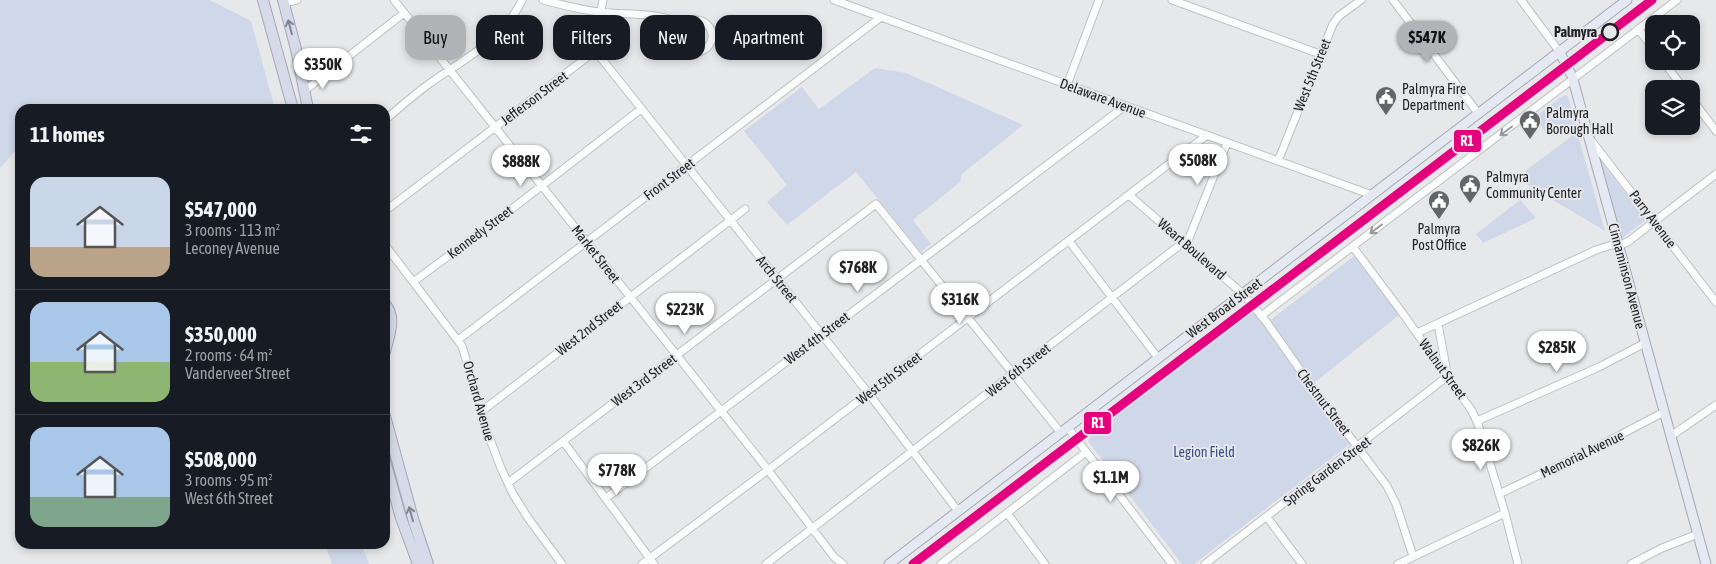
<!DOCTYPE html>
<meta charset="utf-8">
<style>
body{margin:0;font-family:"Asap Condensed",sans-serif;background:#20242c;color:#f1f3f6;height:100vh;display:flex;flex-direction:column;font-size:19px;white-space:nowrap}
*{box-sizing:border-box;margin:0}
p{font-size:16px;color:#9ea1a6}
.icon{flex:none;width:28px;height:28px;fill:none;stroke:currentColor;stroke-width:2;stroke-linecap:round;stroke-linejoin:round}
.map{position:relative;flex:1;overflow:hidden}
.sheet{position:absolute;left:15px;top:104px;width:375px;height:445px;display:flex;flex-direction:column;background:#171b24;border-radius:15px;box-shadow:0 2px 8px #0003}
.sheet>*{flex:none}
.banner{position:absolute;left:405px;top:15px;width:475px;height:45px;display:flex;gap:10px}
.tools{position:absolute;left:1645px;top:15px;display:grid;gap:10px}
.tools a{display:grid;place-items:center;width:55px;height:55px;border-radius:10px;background:#171b24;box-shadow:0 2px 8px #0003;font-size:25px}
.price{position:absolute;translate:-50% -42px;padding:0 11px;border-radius:18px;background:#fff;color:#222;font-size:16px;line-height:32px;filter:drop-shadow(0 1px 2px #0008)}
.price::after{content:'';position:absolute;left:50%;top:30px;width:15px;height:11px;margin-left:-8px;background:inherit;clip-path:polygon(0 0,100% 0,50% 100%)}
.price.active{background:#b2b3b6;color:#111}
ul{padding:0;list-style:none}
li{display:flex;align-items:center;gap:15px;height:125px;padding:0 15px}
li+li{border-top:1px solid #363941}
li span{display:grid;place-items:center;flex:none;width:140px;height:100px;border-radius:15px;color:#555}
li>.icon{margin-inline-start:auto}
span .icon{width:60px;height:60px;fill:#fffc;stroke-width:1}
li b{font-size:21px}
h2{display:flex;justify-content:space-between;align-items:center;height:60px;padding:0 15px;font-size:21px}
.pill{padding:0 18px;border-radius:15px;background:#171b24;box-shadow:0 2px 8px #0003;font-size:18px;line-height:45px}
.pill.active{background:#b2b3b6;color:#111}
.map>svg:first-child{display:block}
.green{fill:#cfd8e9}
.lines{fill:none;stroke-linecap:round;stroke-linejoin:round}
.minor-casing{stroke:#c0c0c2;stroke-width:9}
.major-casing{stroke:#a2a8b7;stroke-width:11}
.highway-casing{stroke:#a2a8b7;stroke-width:12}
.minor{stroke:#fbfcfc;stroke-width:7}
.major{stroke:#e5e9f1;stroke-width:9}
.highway{stroke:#d6dbe9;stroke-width:10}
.rail-1-casing{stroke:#e6e7eb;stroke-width:12}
.rail-1{stroke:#e5007d;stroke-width:9}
.oneway{stroke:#83868f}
.oneway2{stroke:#989999}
.stop-dot{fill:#e6e7eb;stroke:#1e1f20;stroke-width:2.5}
.labels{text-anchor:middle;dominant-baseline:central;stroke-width:4;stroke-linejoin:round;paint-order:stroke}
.stop-label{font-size:14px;font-weight:bold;fill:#1e1f20;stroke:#e6e7eb;text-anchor:end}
.street-label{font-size:14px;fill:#1e1f20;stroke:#e6e7eb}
.poi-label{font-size:14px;fill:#1e1f20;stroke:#e6e7eb;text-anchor:start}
.park-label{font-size:14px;fill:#3a508d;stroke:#e6e7eb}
.line-badge{stroke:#e6e7eb;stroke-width:2}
.badge-label{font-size:14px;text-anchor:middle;font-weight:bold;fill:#fff}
</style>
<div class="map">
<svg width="1716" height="564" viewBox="0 0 1716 564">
<rect width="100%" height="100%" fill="#e7e8ea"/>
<path class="green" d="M0,0H210L251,21L275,109H20V146L0,168Z
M875,68L906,73L1023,125L962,174L960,182L913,220L931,244L921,252L856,172L787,225L767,202L787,185L744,131L802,87L819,109Z
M1566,95L1568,96L1576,127L1562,135L1548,136L1535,117L1562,96Z
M1577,132L1605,231L1516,178Z
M1600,160L1646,220L1622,238Z
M1520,200L1536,218L1483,243L1476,234Z
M1354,256L1399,315L1309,387L1350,444L1194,564H1182L1088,441L1091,434L1249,312L1269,321Z
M325,544H361L369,564H332Z"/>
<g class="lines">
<g class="minor-casing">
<path id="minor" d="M394,0L768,470L834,557L843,564
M543,0C562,5 581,10 600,12C626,16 662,10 684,27
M834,0L1372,195
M1172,0L1320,54
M1393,0L1478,113
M1521,0L1559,51
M284,3L297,0
M680 36a16 16 0 1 1 32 0a16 16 0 1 1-32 0Z
M1638,29L1654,49
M593,48L869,394L958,511
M1663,61L1684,89
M1067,85L1099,0
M304,91L404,13
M1691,98L1716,131
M385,120C400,107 416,93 433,81C466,58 504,39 522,0
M1590,139L1716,302
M1278,161L1333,24L1339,16L1361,0
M1129,195L1243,294L1265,320L1310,384L1387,486L1396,504L1413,556
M385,211L586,58L594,46L603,0
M1069,241L1158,358
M385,245L462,346L488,434L501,468L513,494L528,518L562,564
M1619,246L1629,241L1716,174
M1353,247L1401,311L1472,411L1478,424L1505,513L1518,564
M413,282L500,218L641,109
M1261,316L1677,0
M1438,324L1447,373
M1417,333L1596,250L1618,243
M458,340L881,17
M482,411L745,209
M1477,421L1599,367L1645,343
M1068,428L1172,564
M1671,436L1716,405
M563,441L654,564
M508,483L876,204L1061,433
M1499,494L1595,448L1664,412
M606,498L1125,106
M1007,513L1045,564
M1267,517L1302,564
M642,564L768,470L1207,135
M766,564L1189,238L1227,143
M941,564L1086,452
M1205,564L1448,376
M1398,564L1505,513
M1631,564L1662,548L1698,534"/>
</g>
<g class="major-casing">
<path id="major" d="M1559,51L1572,76L1706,564
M889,564L1627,0"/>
</g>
<g class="highway-casing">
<path id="highway" d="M263,0L293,109
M283,0L296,49L308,109
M385,304C397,318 389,335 385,352
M385,416L414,522L428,564
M385,461L401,518L418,564"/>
</g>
<use href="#minor" class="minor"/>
<use href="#major" class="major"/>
<use href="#highway" class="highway"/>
<g class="rail-1-casing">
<path id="rail-1" d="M913,564L1652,0"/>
</g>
<use href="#rail-1" class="rail-1"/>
</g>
<defs><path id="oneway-shaft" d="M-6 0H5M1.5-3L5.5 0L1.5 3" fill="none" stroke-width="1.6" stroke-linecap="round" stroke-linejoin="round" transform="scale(1.25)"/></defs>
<g class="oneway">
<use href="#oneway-shaft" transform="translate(290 27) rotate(-105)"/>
<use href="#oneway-shaft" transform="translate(411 514) rotate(-106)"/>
</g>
<g class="oneway2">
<use href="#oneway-shaft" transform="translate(1506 131) rotate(143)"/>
<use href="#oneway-shaft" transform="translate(1376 229) rotate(143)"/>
</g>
<defs>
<g id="civic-pin" transform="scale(1.125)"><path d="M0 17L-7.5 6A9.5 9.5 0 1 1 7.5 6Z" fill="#646567" stroke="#e6e7eb"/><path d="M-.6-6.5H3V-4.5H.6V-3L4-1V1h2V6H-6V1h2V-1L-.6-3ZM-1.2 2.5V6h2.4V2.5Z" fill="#fff"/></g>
</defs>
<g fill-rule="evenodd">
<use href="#civic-pin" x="1386" y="97"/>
<use href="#civic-pin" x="1530" y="121"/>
<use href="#civic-pin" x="1470" y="185"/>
<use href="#civic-pin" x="1439" y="201"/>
</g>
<circle class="stop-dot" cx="1610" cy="32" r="8"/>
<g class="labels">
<g class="stop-label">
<text x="1597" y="32">Palmyra</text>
</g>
<g class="street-label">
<text transform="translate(1312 75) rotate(-68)">West 5th Street</text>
<text transform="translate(534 98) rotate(-37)">Jefferson Street</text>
<text transform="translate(1103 98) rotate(20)">Delaware Avenue</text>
<text transform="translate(669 179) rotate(-37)">Front Street</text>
<text transform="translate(1653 219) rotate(53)">Parry Avenue</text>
<text transform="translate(480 232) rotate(-37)">Kennedy Street</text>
<text transform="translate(1192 249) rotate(41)">Weart Boulevard</text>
<text transform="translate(596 254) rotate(52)">Market Street</text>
<text transform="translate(1627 276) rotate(75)">Cinnaminson Avenue</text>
<text transform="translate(777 279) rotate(51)">Arch Street</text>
<text transform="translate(1224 308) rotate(-37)">West Broad Street</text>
<text transform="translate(589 328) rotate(-38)">West 2nd Street</text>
<text transform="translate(817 338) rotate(-37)">West 4th Street</text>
<text transform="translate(1443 369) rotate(54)">Walnut Street</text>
<text transform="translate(1018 370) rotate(-38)">West 6th Street</text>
<text transform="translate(889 378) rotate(-37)">West 5th Street</text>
<text transform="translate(644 380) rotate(-37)">West 3rd Street</text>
<text transform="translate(479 401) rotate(74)">Orchard Avenue</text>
<text transform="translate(1324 402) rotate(53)">Chestnut Street</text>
<text transform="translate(1582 454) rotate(-26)">Memorial Avenue</text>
<text transform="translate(1327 471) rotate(-37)">Spring Garden Street</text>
</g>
<g class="poi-label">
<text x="1402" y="89">Palmyra Fire<tspan x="1402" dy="16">Department</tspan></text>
<text x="1546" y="113">Palmyra<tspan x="1546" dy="16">Borough Hall</tspan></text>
<text x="1486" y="177">Palmyra<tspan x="1486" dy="16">Community Center</tspan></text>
<text x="1439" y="229" text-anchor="middle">Palmyra<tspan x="1439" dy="16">Post Office</tspan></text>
</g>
<g class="park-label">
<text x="1204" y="452">Legion Field</text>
</g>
</g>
<g class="line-badge">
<rect x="1453" y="129" width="29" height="24" rx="5" fill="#e5007d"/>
<rect x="1083" y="411" width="29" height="24" rx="5" fill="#e5007d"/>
</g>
<g class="badge-label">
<text x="1467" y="146">R1</text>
<text x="1098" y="428">R1</text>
</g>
</svg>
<div class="tools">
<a><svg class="icon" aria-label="locate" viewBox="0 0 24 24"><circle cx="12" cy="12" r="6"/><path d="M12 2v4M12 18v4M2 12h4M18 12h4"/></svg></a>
<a><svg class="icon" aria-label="layers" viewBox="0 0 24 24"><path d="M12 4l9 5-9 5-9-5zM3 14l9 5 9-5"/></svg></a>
</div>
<b class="price active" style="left:1427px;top:63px">$547K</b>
<b class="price" style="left:323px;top:90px">$350K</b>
<b class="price" style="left:1198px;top:186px">$508K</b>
<b class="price" style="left:521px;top:187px">$888K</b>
<b class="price" style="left:858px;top:293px">$768K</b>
<b class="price" style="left:960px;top:325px">$316K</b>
<b class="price" style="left:685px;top:335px">$223K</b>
<b class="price" style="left:1557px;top:373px">$285K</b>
<b class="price" style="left:1481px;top:471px">$826K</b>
<b class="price" style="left:617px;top:496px">$778K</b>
<b class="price" style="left:1111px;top:503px">$1.1M</b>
<div class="banner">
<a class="pill active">Buy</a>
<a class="pill">Rent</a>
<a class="pill">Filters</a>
<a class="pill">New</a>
<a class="pill">Apartment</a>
</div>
<section class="sheet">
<h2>11 homes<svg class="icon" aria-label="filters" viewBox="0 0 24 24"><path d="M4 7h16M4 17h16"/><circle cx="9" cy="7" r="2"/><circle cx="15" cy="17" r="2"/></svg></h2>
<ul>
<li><span style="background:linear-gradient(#c9d6e8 70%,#b9a48a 0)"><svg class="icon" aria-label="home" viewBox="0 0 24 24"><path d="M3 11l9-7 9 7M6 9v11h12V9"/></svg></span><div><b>$547,000</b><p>3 rooms · 113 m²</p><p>Leconey Avenue</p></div></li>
<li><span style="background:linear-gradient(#a9c7e8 60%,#8fb573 0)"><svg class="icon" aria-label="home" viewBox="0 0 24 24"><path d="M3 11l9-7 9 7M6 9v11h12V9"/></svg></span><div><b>$350,000</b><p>2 rooms · 64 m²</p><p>Vanderveer Street</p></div></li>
<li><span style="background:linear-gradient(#a9c7e8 70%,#7fa58c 0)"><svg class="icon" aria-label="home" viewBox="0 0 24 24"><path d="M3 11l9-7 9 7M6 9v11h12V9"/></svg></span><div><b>$508,000</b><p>3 rooms · 95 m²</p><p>West 6th Street</p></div></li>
</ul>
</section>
</div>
